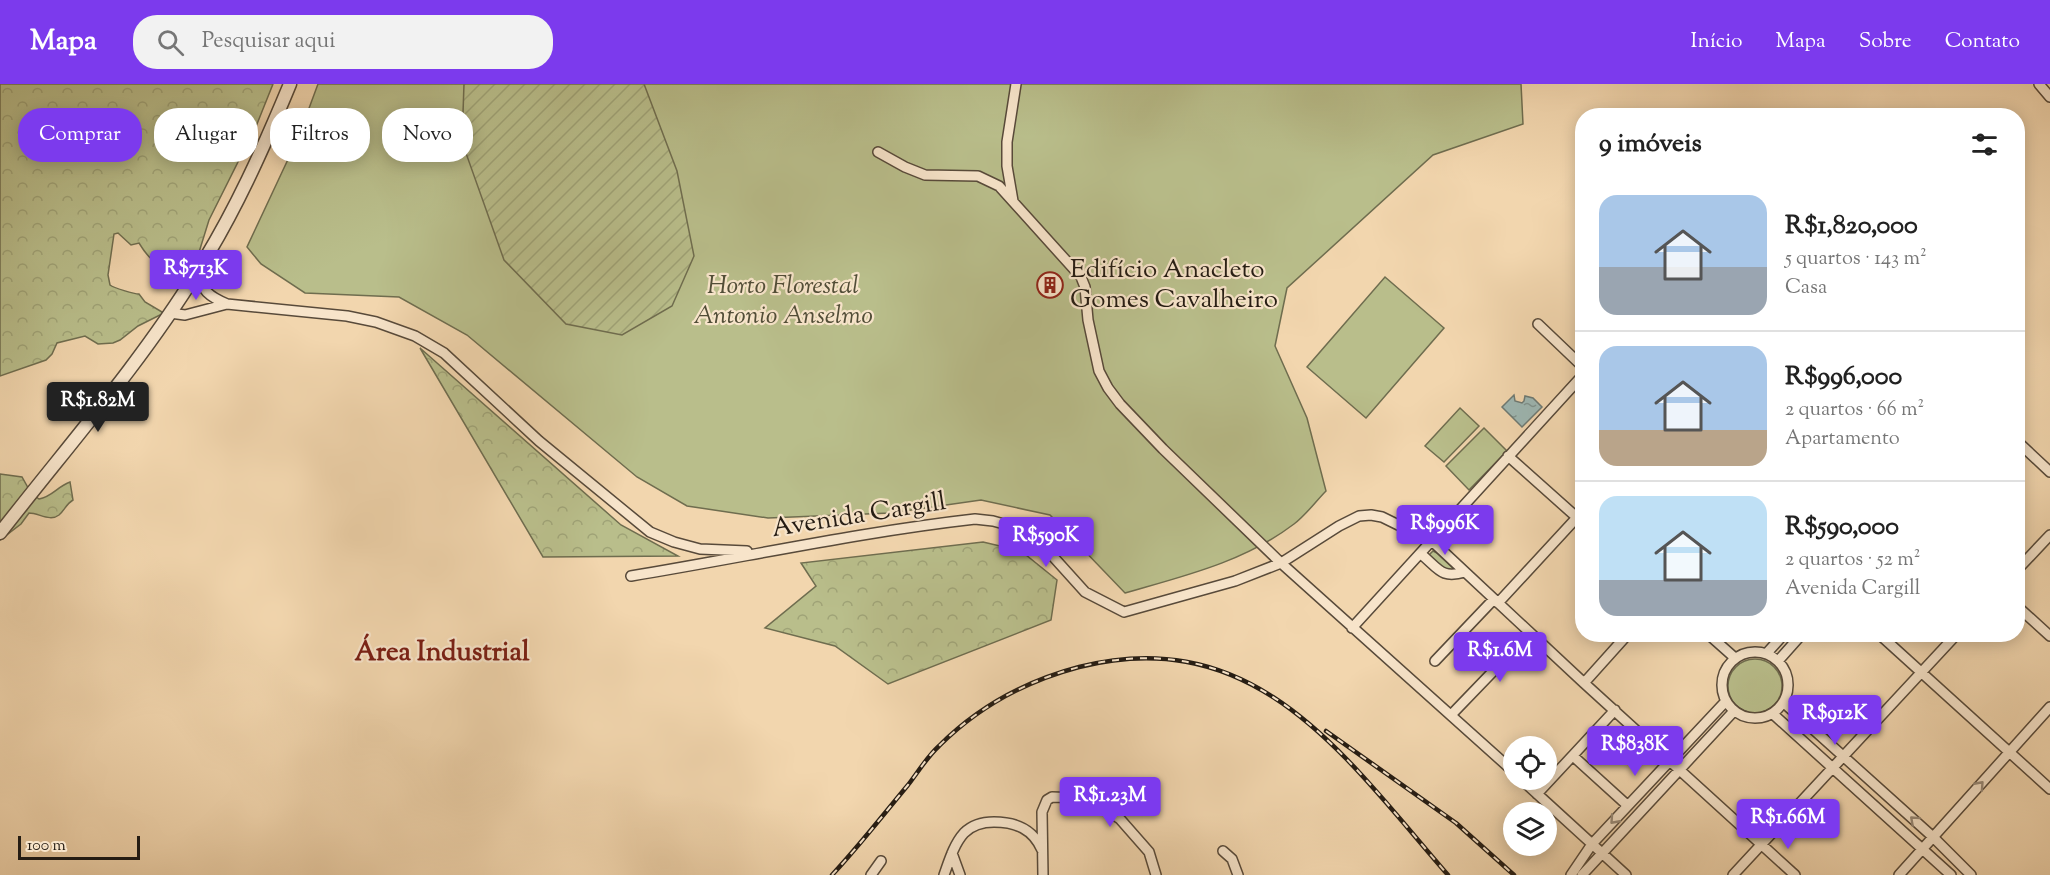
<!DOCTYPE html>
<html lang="pt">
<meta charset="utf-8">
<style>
body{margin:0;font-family:"Sorts Mill Goudy",serif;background:#f2f2f2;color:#222;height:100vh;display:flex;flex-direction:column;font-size:22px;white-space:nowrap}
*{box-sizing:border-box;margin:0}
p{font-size:20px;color:#767676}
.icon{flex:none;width:33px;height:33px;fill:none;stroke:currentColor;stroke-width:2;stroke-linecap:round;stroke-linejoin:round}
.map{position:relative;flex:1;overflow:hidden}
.details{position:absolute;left:1575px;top:24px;width:450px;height:534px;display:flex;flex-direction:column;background:#fff;border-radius:24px;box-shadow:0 3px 15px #0003}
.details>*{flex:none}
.banner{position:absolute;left:18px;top:24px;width:570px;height:54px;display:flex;gap:12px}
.fabs{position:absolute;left:1503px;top:652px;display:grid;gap:12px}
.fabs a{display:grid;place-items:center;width:54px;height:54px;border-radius:50%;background:#fff;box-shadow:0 3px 15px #0003;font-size:30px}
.scale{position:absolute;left:18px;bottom:15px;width:122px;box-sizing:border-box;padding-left:6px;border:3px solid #251c13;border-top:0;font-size:16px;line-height:21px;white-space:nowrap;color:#251c13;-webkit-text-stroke:4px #f7e4ca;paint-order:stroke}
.price{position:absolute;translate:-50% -51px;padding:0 14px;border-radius:6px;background:#7c3aed;color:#fff;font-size:20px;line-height:39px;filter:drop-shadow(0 2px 3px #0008)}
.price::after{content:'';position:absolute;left:50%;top:36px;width:18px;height:14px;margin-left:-9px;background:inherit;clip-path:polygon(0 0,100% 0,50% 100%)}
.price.selected{background:#222;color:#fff}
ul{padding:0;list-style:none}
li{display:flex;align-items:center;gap:18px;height:150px;padding:0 24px}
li+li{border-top:2px solid #e0e0e0}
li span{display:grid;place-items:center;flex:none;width:168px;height:120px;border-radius:18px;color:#555}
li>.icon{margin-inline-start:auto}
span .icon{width:72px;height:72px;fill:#fffc;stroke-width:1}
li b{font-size:26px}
h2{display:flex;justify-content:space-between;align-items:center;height:72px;padding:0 24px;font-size:26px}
.pill{padding:0 21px;border-radius:24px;background:#fff;box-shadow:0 3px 15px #0003;font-size:21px;line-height:54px}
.pill.selected{background:#7c3aed;color:#fff}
header{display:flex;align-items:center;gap:36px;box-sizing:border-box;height:84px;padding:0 30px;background:#7c3aed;color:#fff}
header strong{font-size:28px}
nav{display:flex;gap:33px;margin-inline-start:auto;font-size:21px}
.search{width:420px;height:54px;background:#f2f2f2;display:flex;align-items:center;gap:15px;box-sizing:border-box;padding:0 21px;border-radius:24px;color:#767676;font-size:22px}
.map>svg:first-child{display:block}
.green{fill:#b9be8b;stroke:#6f6d4f;stroke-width:1.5}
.forest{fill:url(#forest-crowns);stroke:#6f6d4f;stroke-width:1.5}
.garden{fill:url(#garden-furrows);stroke:#6f6d4f;stroke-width:1.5}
.water{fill:url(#water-ripples);stroke:#6d7973;stroke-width:1.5}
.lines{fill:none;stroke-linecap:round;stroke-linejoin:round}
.minor-casing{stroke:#584a3a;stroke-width:12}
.tertiary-casing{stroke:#584a3a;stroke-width:15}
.minor{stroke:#f7e4ca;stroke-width:9}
.tertiary{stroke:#f7e4ca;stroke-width:12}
.rail-casing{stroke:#251c13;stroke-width:4.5}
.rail{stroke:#f7e4ca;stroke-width:2;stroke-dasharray:7;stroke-linecap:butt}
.oneway{stroke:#988a78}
.labels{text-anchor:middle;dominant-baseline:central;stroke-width:4.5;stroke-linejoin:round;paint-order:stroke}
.poi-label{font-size:26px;fill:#251c13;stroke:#f7e4ca;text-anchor:start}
.park-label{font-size:26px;font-style:italic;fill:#514d37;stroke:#f7e4ca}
.street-label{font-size:26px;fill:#251c13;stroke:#f7e4ca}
.neighbourhood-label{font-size:27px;font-weight:bold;fill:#7a1f14;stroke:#f7e4ca}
</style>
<header>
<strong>Mapa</strong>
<div class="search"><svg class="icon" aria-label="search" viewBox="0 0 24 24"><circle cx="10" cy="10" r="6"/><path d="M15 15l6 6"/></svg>Pesquisar aqui</div>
<nav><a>Início</a><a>Mapa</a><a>Sobre</a><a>Contato</a></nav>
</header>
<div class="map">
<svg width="2050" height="791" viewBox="0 0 2050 791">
<defs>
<pattern id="forest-crowns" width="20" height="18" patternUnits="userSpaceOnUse" patternTransform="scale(1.5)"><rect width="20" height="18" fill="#b9be8b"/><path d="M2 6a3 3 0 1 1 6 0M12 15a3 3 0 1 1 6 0" fill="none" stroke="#9fa377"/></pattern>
<pattern id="garden-furrows" width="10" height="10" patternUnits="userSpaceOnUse" patternTransform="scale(1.5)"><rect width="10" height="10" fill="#b9be8b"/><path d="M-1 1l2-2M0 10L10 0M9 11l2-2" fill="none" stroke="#9fa377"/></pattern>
<pattern id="water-ripples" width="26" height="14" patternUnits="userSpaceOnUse" patternTransform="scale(1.5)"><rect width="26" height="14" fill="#9db7b3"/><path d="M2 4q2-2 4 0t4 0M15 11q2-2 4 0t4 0" fill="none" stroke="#809490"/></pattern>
</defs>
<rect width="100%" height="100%" fill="#f2d6ae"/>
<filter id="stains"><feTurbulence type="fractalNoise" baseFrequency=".00333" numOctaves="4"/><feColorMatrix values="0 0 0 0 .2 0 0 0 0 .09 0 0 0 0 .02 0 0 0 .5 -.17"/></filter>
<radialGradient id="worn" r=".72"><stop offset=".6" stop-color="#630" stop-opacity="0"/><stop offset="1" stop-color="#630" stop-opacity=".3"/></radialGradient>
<path class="green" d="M318,0H1521L1523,40L1433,71L1287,204L1275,262L1307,334L1326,407C1316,417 1306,431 1294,440C1244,478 1184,492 1125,509L1050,431L981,416L890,429L768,434L687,422L637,393L467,251L399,213L305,209L261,180L247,163L298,54Z
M1385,193L1444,244L1366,334L1307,283Z
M1460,324L1479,342L1444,378L1425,362Z
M1484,344L1507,367L1469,406L1446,382Z
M1433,467L1437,469L1457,488L1447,489L1428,472Z
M1728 602a27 27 0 1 1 54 0a27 27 0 1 1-54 0Z"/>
<path class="forest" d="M0,0H273L257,40L209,136L191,194L178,191L170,183C155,182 147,172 139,159L131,161L118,149L114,150L108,191L110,201C114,204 134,210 139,210L145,218L162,228V230L138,242L120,256L113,259L98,260L85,252L57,259L52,270L46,276L0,292Z
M420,264L621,441L678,472L543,473Z
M0,390L22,393L31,409L39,415C52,413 58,402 70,398L73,416C66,420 65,426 59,431C50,438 39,429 29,429L21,440L0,456Z
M983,458L1021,467L1057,496L1051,536L888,600L835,562L765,544L816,502L801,479Z"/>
<path class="garden" d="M464,0H644L677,87L694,172L672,222L622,251L566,240L504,176L462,58Z"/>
<path class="water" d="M1514,311L1515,317L1522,319L1524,317L1525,312L1533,314L1542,323L1522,343L1502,323Z"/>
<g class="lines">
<g class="minor-casing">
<path id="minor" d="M2039,0L2050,13
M878,68L905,83L925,91L978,92L999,102L1081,193L1085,203L1088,236L1099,287L1108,304L1120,320L1163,365L1281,479L1514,688
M1013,117L1007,82V58L1016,0
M198,187C200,206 210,213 227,220
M170,229L185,231L227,220L347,232L376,238L415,252L444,269L539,357L650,448L674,458L700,465L747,467
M1538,240L1582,282
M2018,358L2050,388
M1508,372L1582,438
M1421,470C1439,485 1441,495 1465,488
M2018,485L2050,451
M631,492C746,473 860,448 975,435L993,437L1022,445L1039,457L1085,508L1124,528L1235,497L1281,479L1339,442L1359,432L1371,431L1382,433L1433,458L1584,599L1795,791
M1498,519L1582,428
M2018,523L2050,552
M1352,544L1582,292
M1708,550L1735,574
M1879,550L2050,705
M1722 601a33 33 0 1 1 66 0a33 33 0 1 1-66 0Z
M1766,570L1784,550
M1435,577L1494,515
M1778,577L1802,550
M1584,599L1628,550
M1784,619L1933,753L1971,791
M1773,630L1951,791
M1451,631L1530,549
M1573,672L1627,721
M1522,696L1626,791
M1537,710L1615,626
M1223,767L1232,775L1238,791
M952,769L960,791
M871,791L881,777
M944,791C949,777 954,760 964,749C972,741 982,738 994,738C1016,738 1033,745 1042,766
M1043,791L1042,728L1047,716L1052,713L1080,714L1097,720L1120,735L1149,768L1156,791
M1571,791L1592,760L1726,617
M1582,791L1734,627
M1733,791L1957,550
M1899,791L2050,623"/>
</g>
<g class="tertiary-casing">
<path id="tertiary" d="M0,449C67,363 140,280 197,188C235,128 263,65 290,0"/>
</g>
<use href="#minor" class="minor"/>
<use href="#tertiary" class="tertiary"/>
<g class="rail-casing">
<path id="rail" d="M1326,647L1456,739L1514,791
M832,791C859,762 883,731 908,701C918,688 927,673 939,662C978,623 1026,597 1079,583C1257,538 1346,674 1448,791"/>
</g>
<use href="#rail" class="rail"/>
</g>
<defs><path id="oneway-chevron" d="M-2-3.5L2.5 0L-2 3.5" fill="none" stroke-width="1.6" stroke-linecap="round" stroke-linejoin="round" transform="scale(1.5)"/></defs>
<g class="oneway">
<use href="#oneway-chevron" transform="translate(1980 701) rotate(-48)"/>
<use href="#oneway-chevron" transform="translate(1614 736) rotate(132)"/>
<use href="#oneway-chevron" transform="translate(1914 736) rotate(-138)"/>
</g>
<defs>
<g id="building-ring" transform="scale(1.35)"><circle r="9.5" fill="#f7e4ca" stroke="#8f2418" stroke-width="1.5"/><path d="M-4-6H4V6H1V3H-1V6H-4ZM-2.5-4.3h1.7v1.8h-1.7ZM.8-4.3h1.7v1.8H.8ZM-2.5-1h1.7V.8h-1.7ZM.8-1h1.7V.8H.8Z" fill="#8f2418"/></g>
</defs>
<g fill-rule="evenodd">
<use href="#building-ring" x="1050" y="201"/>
</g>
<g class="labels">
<g class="poi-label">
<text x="1070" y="186">Edifício Anacleto<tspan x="1070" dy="30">Gomes Cavalheiro</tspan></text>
</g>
<g class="park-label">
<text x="783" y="202">Horto Florestal<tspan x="783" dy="30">Antonio Anselmo</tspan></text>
</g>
<g class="street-label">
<text transform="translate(859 432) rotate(-9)">Avenida Cargill</text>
</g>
<g class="neighbourhood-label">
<text x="442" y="569">Área Industrial</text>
</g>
</g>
<rect width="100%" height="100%" filter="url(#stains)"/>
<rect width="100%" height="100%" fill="url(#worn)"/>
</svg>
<div class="fabs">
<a><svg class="icon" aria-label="locate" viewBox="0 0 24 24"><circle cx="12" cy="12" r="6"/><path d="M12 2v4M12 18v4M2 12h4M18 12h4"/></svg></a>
<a><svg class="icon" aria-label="layers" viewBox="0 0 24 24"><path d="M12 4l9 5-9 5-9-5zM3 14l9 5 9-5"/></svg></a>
</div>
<div class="scale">100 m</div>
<b class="price" style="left:196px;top:217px">R$713K</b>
<b class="price selected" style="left:98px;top:349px">R$1.82M</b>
<b class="price" style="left:1445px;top:472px">R$996K</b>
<b class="price" style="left:1046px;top:484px">R$590K</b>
<b class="price" style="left:1500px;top:599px">R$1.6M</b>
<b class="price" style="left:1835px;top:662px">R$912K</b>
<b class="price" style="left:1635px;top:693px">R$838K</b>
<b class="price" style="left:1110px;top:744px">R$1.23M</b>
<b class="price" style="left:1788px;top:766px">R$1.66M</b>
<div class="banner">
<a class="pill selected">Comprar</a>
<a class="pill">Alugar</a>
<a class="pill">Filtros</a>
<a class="pill">Novo</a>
</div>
<section class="details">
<h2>9 imóveis<svg class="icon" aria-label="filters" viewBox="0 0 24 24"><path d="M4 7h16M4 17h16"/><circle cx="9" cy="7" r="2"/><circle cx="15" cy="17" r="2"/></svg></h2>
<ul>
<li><span style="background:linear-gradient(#a9c7e8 60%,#9aa5b1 0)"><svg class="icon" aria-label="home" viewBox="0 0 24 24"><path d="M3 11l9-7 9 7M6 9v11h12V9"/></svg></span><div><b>R$1,820,000</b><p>5 quartos · 143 m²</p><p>Casa</p></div></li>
<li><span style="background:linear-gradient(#a9c7e8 70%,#b9a48a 0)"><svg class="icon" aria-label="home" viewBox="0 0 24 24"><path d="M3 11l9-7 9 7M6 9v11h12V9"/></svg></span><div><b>R$996,000</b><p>2 quartos · 66 m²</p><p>Apartamento</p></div></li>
<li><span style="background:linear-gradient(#bfe0f5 70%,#9aa5b1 0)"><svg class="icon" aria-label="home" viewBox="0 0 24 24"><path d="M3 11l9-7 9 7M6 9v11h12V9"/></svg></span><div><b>R$590,000</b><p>2 quartos · 52 m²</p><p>Avenida Cargill</p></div></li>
</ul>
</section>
</div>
